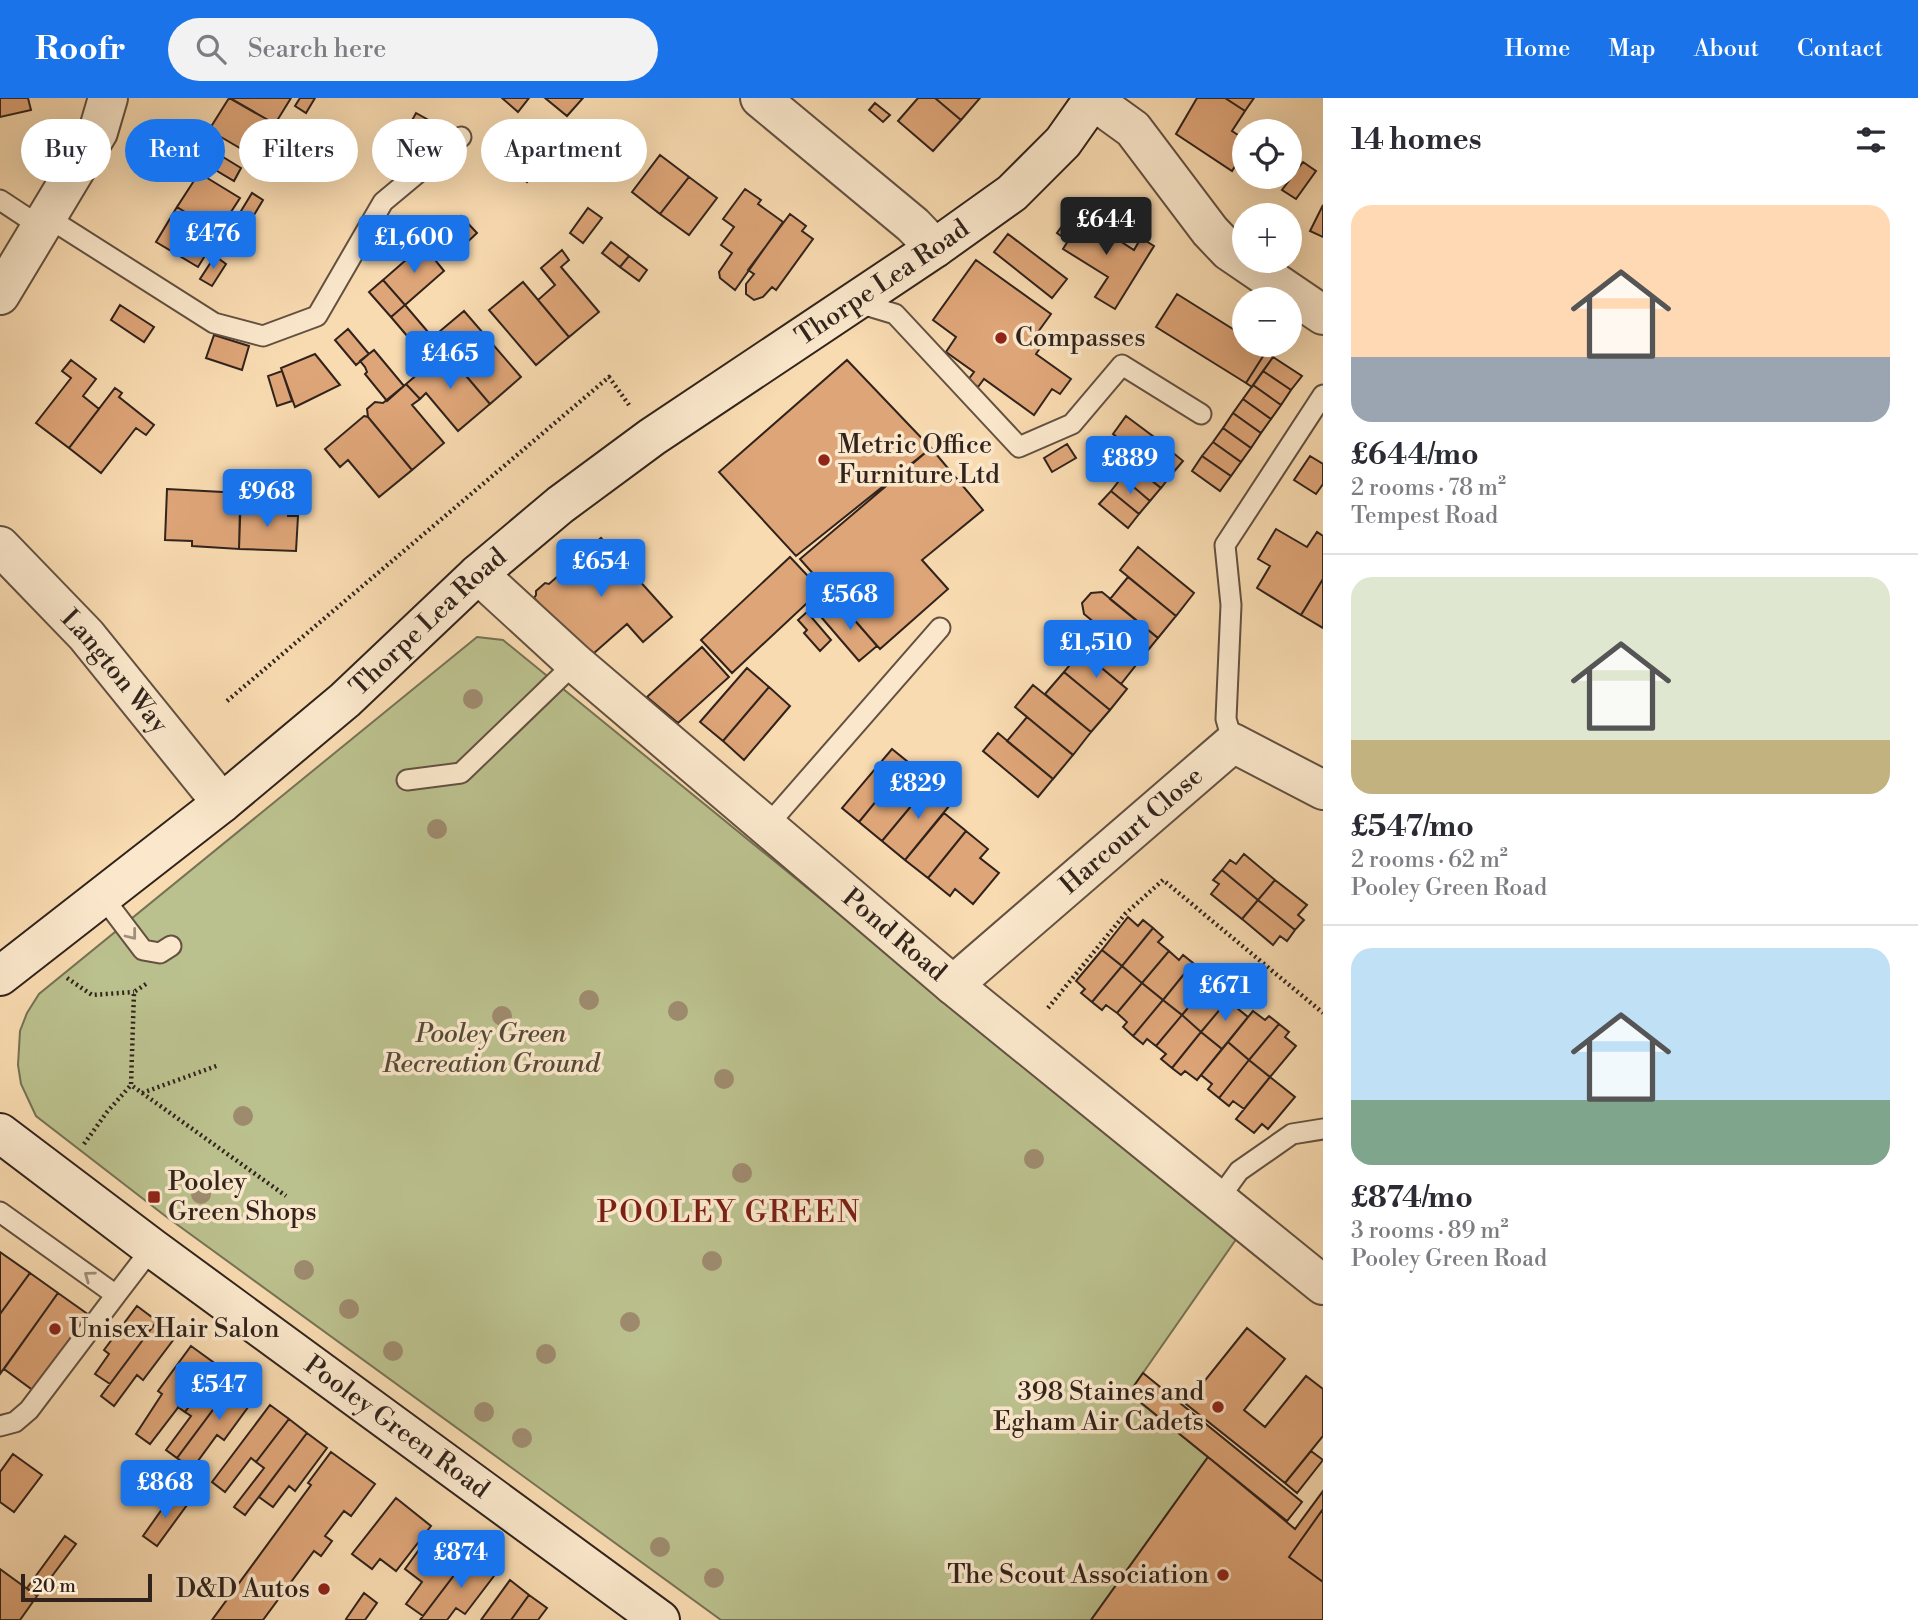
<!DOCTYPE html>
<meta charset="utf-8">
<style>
body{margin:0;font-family:"Libre Bodoni",serif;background:#f2f2f3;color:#2b2b33;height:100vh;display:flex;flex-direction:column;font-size:26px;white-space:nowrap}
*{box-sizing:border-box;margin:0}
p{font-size:23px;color:#7c7c81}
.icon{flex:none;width:38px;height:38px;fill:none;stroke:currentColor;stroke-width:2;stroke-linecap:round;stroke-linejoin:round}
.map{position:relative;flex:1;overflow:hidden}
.details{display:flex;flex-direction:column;background:#fff;width:595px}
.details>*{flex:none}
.top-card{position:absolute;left:21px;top:21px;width:665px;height:63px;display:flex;gap:14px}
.tools{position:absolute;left:1232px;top:21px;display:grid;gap:14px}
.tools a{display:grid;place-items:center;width:70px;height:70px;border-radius:50%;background:#fff;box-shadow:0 7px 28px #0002;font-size:35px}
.scale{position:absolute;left:21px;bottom:18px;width:131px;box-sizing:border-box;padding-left:7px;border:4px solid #31231c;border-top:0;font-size:19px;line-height:24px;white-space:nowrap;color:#31231c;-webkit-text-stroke:5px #fbe8cc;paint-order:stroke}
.price{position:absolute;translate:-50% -60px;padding:0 16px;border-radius:7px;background:#1a73e8;color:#fff;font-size:23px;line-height:46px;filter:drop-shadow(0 2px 4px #0008)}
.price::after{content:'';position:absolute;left:50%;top:42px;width:21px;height:16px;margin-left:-10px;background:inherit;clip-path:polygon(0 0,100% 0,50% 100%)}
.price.active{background:#222;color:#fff}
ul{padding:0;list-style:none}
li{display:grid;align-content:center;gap:14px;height:371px;padding:0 28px}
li+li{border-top:2px solid #e1e1e2}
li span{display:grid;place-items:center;height:217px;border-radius:21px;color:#555}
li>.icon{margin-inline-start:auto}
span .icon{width:126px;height:126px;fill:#fffc;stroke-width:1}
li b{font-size:30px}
h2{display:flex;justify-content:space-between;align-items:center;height:84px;padding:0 28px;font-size:30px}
.chip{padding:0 24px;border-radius:32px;background:#fff;box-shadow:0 7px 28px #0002;font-size:24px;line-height:63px}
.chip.active{background:#1a73e8;color:#fff}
header{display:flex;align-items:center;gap:42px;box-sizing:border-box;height:98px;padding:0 35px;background:#1a73e8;color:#fff}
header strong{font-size:33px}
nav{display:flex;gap:38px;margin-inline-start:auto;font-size:24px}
.search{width:490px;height:63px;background:#f2f2f3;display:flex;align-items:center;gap:18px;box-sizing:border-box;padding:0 24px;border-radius:38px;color:#7c7c81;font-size:26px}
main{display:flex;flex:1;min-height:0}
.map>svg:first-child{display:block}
.green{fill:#bbc18e;stroke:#767255;stroke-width:2}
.building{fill:#dea578;stroke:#31231c;stroke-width:2}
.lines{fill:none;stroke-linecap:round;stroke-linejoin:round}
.lane-casing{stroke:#635141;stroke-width:23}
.street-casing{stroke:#635141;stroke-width:42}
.secondary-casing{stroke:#31231c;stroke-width:42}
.path{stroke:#31231c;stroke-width:4.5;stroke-dasharray:2 3.5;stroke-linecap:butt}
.lane{stroke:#fbe8cc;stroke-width:19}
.street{stroke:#fbe8cc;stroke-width:38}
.secondary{stroke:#fbe8cc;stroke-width:38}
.tree{fill:#9e8b6e}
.oneway{stroke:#a08f7d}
.poi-dot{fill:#8f2418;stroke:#fbe8cc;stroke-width:2.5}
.labels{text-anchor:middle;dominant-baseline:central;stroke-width:7;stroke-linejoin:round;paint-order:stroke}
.street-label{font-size:26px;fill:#31231c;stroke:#fbe8cc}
.poi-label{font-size:26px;fill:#31231c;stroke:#fbe8cc;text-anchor:start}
.park-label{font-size:26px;font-style:italic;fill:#544a38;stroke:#fbe8cc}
.quarter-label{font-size:30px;letter-spacing:2px;fill:#7a1f14;stroke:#fbe8cc}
</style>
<header>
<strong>Roofr</strong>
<div class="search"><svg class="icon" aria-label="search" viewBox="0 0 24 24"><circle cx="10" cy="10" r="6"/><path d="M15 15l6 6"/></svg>Search here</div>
<nav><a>Home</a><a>Map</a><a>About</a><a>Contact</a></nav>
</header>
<main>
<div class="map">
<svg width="1323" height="1522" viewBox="0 0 1323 1522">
<rect width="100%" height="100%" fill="#f9dbb1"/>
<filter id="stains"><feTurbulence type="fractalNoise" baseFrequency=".00286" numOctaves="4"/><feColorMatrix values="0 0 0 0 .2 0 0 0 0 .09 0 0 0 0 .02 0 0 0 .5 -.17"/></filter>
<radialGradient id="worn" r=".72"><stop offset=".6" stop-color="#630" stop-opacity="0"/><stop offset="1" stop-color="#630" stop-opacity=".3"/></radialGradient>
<path class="green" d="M477,539L503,542L1237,1140L1129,1295L1208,1359L1091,1522H721L164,1117L36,1018L21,986L18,967L20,933L27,915L39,896Z"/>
<path class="building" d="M0,0H28L31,12L0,19Z
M229,0L275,26L269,37L287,47L268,80L249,70L255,59L209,32Z
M230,0H291L275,26Z
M300,0H315L306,15L295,8Z
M502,0H529L518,14Z
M545,0H583L567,18Z
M918,0H935L961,22L933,53L898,23Z
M935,0H980L961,22Z
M1197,0H1225L1245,13L1232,33L1244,41V54L1232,73L1176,36Z
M1225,0H1254L1245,13Z
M875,5L890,17L883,24L869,12Z
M416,15L432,24L414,57L398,48Z
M545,23L565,39L527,84L507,68Z
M210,51L241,70L234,83L202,64Z
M660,57L689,79L660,116L632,94Z
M1303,64L1316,73L1296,101L1282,92Z
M199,75L240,100L231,114L238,118L252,95L263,102L239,142L221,131L219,135L177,109Z
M689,79L717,100L689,137L660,116Z
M745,91L761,102L758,106L783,124L735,192L720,180L719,174L732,155L721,147L734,129L723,121Z
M1323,107V139L1310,133Z
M177,109L219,135L198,169L156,144Z
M588,110L602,120L583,145L570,135Z
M790,116L806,128L802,133L813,141L776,192L772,189L763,199L754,202L746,196V186L754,176L748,172Z
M461,118L477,135L462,149L446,131Z
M1083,119L1134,152L1141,140L1154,148L1115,211L1095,199L1108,179L1063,151L1068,143L1057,135L1067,121L1077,127Z
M1008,136L1067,181L1052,200L994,154Z
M611,144L629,158L620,169L602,155Z
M423,147L444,173L405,207L383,182Z
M562,152L569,162L561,169L599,214L569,239L538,202L555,187L541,170Z
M215,158L226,166L212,188L200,181Z
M629,158L647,172L639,183L620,169Z
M976,162L1051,216L1038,234L1047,240L1036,256L1071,281L1060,296L1052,291L1034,317L984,281L978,289L968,282L974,274L946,254L956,239L933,222Z
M383,182L405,207L391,219L369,194Z
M523,184L569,239L536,267L489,212Z
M1177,196L1244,238V247H1258L1267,252L1246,285L1156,229Z
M120,207L154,229L144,244L111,222Z
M405,207L428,234L414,246L391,219Z
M464,213L521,279L490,306L433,239Z
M348,231L369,256L356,267L335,242Z
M214,237L249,248L242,272L206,260Z
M374,252L404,288L387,303L365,276L367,274L365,269L360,263Z
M1267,252L1273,259L1252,289L1246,285Z
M445,253L490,306L458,333L426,295L420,301L406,286Z
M315,256L340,287L295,309L281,270Z
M1273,259L1302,278L1291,292L1263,273Z
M71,262L96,281L83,298L99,311L69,350L36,325L71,280L62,273Z
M847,262L931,350L796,458L719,374Z
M282,273L292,303L277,308L268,278Z
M1263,273L1291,292L1281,307L1253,287Z
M406,286L420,301L412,307L444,345L412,372L368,319L367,311L375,304L383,305Z
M1253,287L1281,307L1271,321L1243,301Z
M115,290L122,295L119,299L154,327L146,337L136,330L101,375L69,350Z
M1243,301L1271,321L1261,335L1233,315Z
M1233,315L1261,335L1251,350L1223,330Z
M364,318L368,319L412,372L379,399L348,362L340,369L325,351Z
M1126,318L1154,339L1140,357L1113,336Z
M1223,330L1251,350L1241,364L1213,344Z
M1154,339L1183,363L1171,377L1142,354Z
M1213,344L1241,364L1231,378L1202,358Z
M1067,346L1076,360L1052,374L1044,360Z
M931,350L983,412L922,462L948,491L880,551L800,461Z
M1142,354L1171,377L1161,390L1132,367Z
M1202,358L1231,378L1220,393L1192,373Z
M1310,358L1323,366V386L1316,396L1294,382Z
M1132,367L1161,390L1150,403L1122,379Z
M1122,379L1150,403L1139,416L1111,393Z
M167,391L241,395L239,451L192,448V443L165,442Z
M1111,393L1139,416L1128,430L1099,406Z
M240,407L288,409V418H298L296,453L239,451Z
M1276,431L1307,449L1317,434L1323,438V481L1301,517L1257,490L1270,468L1258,461Z
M601,440L672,519L643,544L627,526L593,556L555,522L534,500L536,497V493L545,485L549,486L567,470V465L576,458L579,459Z
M1138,449L1194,495L1176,518L1120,472Z
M790,459L821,492L732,575L701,542Z
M1128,479L1176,518L1158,540L1110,501Z
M1323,481V530L1301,517Z
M1102,494L1158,540L1140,562L1084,516L1082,505L1091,495Z
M840,505L877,548L859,563L822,520Z
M807,514L831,542L820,553L804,535L807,532L798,522Z
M1092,524L1140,562L1121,586L1073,546Z
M702,549L729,579L678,625L647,599Z
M1081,553L1127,591L1110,612L1064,574Z
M747,570L769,589L723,643L700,624Z
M1064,574L1110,612L1091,634L1045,596Z
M1033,587L1091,634L1073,657L1015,609Z
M769,589L790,608L744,662L723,643Z
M1027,619L1073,657L1053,681L1007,643Z
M998,635L1053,681L1038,699L983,653Z
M892,651L908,664L859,724L842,710Z
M908,664L932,683L882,743L859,724Z
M932,683L954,702L905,762L882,743Z
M944,715L966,733L928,780L905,762Z
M966,733L988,751L980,760L999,775L973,806L955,791L950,798L928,780Z
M1244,756L1275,782L1258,802L1222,772L1230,762L1236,766Z
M1222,772L1258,802L1242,821L1211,796L1219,786L1213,782Z
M1275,782L1307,807L1298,817L1304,822L1295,832L1258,802Z
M1258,802L1295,832L1287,843L1280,838L1273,847L1242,821Z
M1128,819L1138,828L1143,822L1153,830L1122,868L1102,852Z
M1153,830L1163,839L1158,844L1169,853L1142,885L1122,868Z
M1102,852L1122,868L1092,904L1081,895L1085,891L1076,883Z
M1169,853L1179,862L1183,857L1193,865L1163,902L1142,885Z
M1193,865L1203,873L1199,878L1208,886L1182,917L1163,902Z
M1122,868L1142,885L1117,915L1106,907L1102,912L1092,904Z
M1142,885L1163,902L1133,938L1123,929L1127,924L1117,915Z
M1208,886L1218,893L1221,889L1232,897L1201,934L1182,917Z
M1232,897L1241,905L1237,910L1248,919L1222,951L1201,934Z
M1163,902L1182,917L1156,948L1147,941L1143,946L1133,938Z
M1253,913L1265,922L1269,918L1279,926L1249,962L1228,944Z
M1182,917L1201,934L1172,970L1161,961L1166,956L1156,948Z
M1279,926L1289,934L1285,939L1296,948L1270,979L1249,962Z
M1201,934L1222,951L1197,982L1185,973L1181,977L1172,970Z
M1228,944L1249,962L1219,1000L1208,991L1212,986L1201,977Z
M1249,962L1270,979L1244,1011L1233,1003L1229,1008L1219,1000Z
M1270,979L1295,999L1268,1031L1262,1026L1254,1035L1236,1021Z
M0,1154L30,1175L0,1216Z
M30,1175L58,1195L0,1276V1216Z
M58,1195L89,1217L34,1293L4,1271Z
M137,1208L157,1223L110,1286L95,1276L109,1256L104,1252Z
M157,1223L177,1237L143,1282L137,1277L114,1308L101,1298Z
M1247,1230L1285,1261L1244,1312L1265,1329L1306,1278L1323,1291V1338L1285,1385L1186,1306Z
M191,1248L213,1264L150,1346L136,1336L162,1296L158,1293Z
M213,1264L219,1268L185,1314L178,1309Z
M219,1268L236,1281L177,1360L166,1352L191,1318L185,1314Z
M1143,1275L1302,1404L1287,1423L1129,1295Z
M236,1281L257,1297L224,1342L217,1337L192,1371L177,1360Z
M270,1307L289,1321L256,1364L251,1360L225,1394L212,1384Z
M289,1321L307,1335L245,1417L234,1409L264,1370L256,1364Z
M307,1335L327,1350L295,1393L289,1388L273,1409L259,1399Z
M1311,1353L1323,1362L1297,1395L1285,1385Z
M331,1354L375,1386L351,1418L344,1413L325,1438L332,1443L321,1458L314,1453L263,1522H212L311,1387L308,1385Z
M13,1356L42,1377L14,1414L0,1404V1374Z
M1208,1359L1295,1431L1323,1393V1522H1091Z
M172,1397L187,1407L157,1448L143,1438Z
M396,1400L431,1428L396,1473L380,1461L372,1471L352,1456Z
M1323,1411V1484L1289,1459Z
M446,1437L471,1455L423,1518L406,1506L422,1484L405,1471L421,1449L431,1456Z
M65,1438L76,1446L37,1498L27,1490Z
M471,1455L497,1474L465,1516L456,1510L447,1522H420Z
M0,1471L37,1498L20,1522H0Z
M510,1482L529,1497L511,1522H481Z
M364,1495L377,1505L365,1522H348L346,1521Z
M529,1497L547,1510L538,1522H511Z"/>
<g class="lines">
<g class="lane-casing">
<path id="lane" d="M0,102L41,129
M47,119L214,225L263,238L317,218L383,104L461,39
M855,204L895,216L1019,349L1072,326L1122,267L1201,316
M1233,645L1226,621L1231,507L1225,447L1323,297
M407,682L461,675L575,565
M767,728L940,530
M102,798L143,852L160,855L171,848
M1218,1102L1239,1073L1292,1036L1323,1031
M0,1114L116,1197L152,1150
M0,1328L15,1324L29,1312L116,1197"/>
</g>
<g class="street-casing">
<g id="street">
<path d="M760,0L913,127L935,150"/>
<path d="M1093,2L1133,31L1210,133L1229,153L1323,217"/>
<path d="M0,197L98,34L108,0"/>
<path id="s1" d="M0,448L86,537L222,705"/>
<path id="s2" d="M478,476L575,565L953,887L1323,1187"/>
<path id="s3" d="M953,887L1233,645L1323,692"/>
</g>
</g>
<g class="secondary-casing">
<g id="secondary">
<path id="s4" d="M0,878L222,705L345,602L478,476L560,407L652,339L935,150L1012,95L1063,44L1094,0"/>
<path id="s5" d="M0,1035L152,1150L660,1522"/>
</g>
</g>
<path class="path" d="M227,603L609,279L629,307
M67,880L92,897L134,894
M146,886L134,894L131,987L286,1098
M1048,910L1125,816L1163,782L1323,915
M142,995L219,967
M84,1046L107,1014L131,987"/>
<use href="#lane" class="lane"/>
<use href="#street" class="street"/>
<use href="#secondary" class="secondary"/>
</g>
<g class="tree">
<circle cx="473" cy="601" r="10"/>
<circle cx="437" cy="731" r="10"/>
<circle cx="589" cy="902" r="10"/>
<circle cx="678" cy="913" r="10"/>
<circle cx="502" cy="918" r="10"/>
<circle cx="724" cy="981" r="10"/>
<circle cx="243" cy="1018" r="10"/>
<circle cx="1034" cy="1061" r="10"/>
<circle cx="742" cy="1075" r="10"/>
<circle cx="201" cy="1096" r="10"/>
<circle cx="712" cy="1163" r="10"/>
<circle cx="304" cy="1172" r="10"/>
<circle cx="349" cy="1211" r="10"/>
<circle cx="630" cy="1224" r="10"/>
<circle cx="393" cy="1253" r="10"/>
<circle cx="546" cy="1256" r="10"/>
<circle cx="484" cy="1314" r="10"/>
<circle cx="522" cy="1340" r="10"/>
<circle cx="660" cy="1449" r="10"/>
<circle cx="714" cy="1480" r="10"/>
</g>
<defs><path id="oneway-chevron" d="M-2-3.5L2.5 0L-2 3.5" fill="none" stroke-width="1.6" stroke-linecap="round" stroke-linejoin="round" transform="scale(1.75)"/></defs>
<g class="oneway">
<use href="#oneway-chevron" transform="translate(132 837) rotate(52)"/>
<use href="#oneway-chevron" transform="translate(89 1178) rotate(-144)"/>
</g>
<g class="poi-dot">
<circle cx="1001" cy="240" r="7"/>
<circle cx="824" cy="362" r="7"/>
<rect x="147" y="1092" width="14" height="14" rx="3.5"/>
<circle cx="55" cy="1231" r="7"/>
<circle cx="1218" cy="1309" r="7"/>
<circle cx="1223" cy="1477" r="7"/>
<circle cx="324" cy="1491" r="7"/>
</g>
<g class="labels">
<g class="street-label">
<text stroke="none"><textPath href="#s4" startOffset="1124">Thorpe Lea Road</textPath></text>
<text stroke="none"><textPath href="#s4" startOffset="556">Thorpe Lea Road</textPath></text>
<text stroke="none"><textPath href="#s1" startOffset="170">Langton Way</textPath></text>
<text stroke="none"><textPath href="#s3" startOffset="236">Harcourt Close</textPath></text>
<text stroke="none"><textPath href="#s2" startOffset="551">Pond Road</textPath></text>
<text stroke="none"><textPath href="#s5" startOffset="494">Pooley Green Road</textPath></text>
</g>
<g class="poi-label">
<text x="1015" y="240">Compasses</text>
<text x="838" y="347">Metric Office<tspan x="838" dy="30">Furniture Ltd</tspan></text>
<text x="168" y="1084">Pooley<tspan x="168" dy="30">Green Shops</tspan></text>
<text x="69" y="1231">Unisex Hair Salon</text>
<text x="1204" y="1294" text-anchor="end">398 Staines and<tspan x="1204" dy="30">Egham Air Cadets</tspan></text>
<text x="1209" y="1477" text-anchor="end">The Scout Association</text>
<text x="310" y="1491" text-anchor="end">D&amp;D Autos</text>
</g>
<g class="park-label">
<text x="491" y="936">Pooley Green<tspan x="491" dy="30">Recreation Ground</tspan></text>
</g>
<g class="quarter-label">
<text x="729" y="1115">POOLEY GREEN</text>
</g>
</g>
<rect width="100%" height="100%" filter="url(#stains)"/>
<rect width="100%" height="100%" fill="url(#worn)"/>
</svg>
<div class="tools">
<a><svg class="icon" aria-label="locate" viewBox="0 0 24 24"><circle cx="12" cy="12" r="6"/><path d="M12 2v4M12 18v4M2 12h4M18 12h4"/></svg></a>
<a>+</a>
<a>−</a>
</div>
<div class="scale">20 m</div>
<b class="price active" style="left:1106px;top:159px">£644</b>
<b class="price" style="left:213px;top:173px">£476</b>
<b class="price" style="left:414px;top:177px">£1,600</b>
<b class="price" style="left:450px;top:293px">£465</b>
<b class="price" style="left:1130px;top:398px">£889</b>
<b class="price" style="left:267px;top:431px">£968</b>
<b class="price" style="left:601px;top:501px">£654</b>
<b class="price" style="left:850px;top:534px">£568</b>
<b class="price" style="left:1096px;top:582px">£1,510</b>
<b class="price" style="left:918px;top:723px">£829</b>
<b class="price" style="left:1225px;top:925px">£671</b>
<b class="price" style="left:219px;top:1324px">£547</b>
<b class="price" style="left:165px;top:1422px">£868</b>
<b class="price" style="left:461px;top:1492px">£874</b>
<div class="top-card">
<a class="chip">Buy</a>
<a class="chip active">Rent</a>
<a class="chip">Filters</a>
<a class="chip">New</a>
<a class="chip">Apartment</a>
</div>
</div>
<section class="details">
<h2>14 homes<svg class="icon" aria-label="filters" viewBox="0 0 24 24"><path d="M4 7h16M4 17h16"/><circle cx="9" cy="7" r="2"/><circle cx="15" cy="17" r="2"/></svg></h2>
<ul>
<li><span style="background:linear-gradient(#ffd9b3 70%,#9aa5b1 0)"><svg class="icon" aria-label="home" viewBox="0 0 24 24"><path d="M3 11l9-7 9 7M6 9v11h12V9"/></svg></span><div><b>£644/mo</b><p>2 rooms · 78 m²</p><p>Tempest Road</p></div></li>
<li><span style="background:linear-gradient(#dfe7d0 75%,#c2b280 0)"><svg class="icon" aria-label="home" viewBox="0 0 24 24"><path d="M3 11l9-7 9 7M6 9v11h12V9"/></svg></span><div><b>£547/mo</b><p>2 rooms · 62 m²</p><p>Pooley Green Road</p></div></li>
<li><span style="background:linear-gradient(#bfe0f5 70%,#7fa58c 0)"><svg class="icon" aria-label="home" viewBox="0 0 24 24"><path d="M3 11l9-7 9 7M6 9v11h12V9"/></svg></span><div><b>£874/mo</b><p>3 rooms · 89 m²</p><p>Pooley Green Road</p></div></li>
</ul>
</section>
</main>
